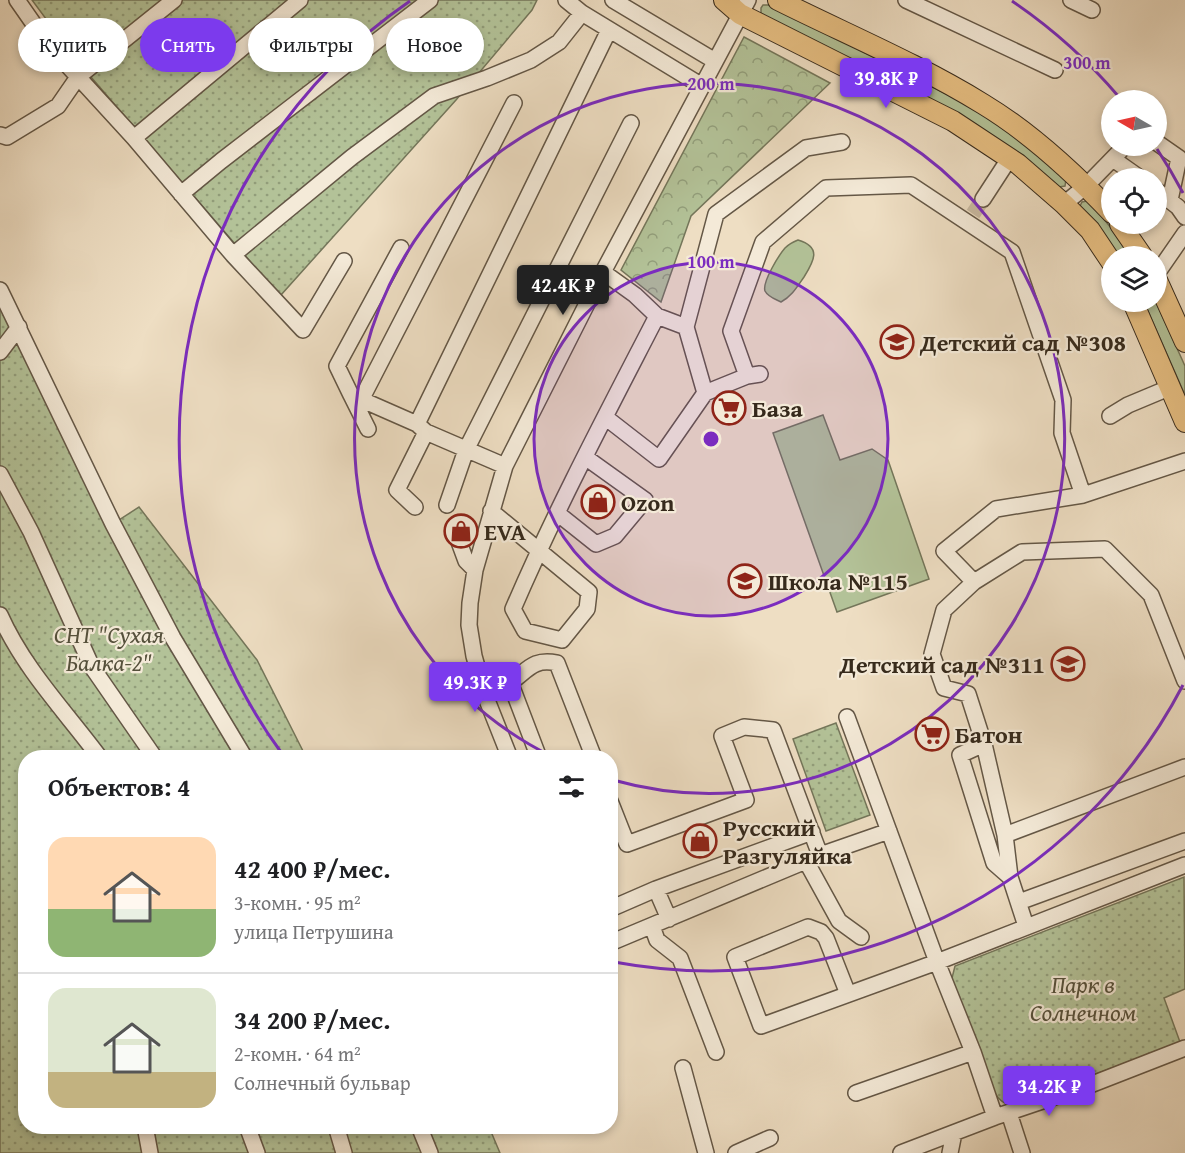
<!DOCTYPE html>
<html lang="ru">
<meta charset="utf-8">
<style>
body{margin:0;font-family:"Gentium Book Plus",serif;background:#f6f6f6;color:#202124;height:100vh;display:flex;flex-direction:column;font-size:22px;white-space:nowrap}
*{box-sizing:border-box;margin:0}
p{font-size:20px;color:#757577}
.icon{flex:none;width:33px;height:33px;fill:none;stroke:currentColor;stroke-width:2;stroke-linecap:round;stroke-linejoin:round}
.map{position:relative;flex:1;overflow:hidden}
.drawer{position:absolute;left:18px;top:750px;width:600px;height:384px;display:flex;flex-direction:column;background:#fff;border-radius:24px;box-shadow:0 3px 9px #0003}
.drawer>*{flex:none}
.banner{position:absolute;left:18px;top:18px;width:600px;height:54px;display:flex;gap:12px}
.needle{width:39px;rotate:279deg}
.controls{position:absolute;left:1101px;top:90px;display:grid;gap:12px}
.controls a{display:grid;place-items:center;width:66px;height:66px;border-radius:50%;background:#fff;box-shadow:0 3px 9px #0003;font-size:30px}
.price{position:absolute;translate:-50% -51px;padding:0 14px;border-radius:6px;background:#7c3aed;color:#fff;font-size:20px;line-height:39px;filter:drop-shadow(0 2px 3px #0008)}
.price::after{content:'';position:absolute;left:50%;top:36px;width:18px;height:14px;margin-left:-9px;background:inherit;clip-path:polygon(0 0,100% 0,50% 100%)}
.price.current{background:#222;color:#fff}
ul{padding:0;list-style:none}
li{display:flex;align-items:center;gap:18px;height:150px;padding:0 30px}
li+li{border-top:2px solid #e0e0e0}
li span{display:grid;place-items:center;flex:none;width:168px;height:120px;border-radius:18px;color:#555}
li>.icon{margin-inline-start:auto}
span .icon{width:72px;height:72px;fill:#fffc;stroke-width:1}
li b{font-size:26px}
h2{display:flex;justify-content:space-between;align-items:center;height:72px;padding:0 30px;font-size:26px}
.pill{padding:0 21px;border-radius:27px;background:#fff;box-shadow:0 3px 9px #0003;font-size:21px;line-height:54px}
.pill.current{background:#7c3aed;color:#fff}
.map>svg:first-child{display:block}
.grass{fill:#b3c298;stroke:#74765a;stroke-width:1.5}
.forest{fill:url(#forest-crowns);stroke:#74765a;stroke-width:1.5}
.park{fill:url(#park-dots);stroke:#74765a;stroke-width:1.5}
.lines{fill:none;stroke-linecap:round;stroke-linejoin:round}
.minor-tunnel{stroke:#c9baa2;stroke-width:15;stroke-dasharray:15 8;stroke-linecap:butt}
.minor-casing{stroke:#645746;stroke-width:18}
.major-casing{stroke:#362a1c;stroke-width:22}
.minor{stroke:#f4ead8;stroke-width:15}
.major{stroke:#e7bf82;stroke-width:20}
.ring{fill:none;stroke:#7b2cbf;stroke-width:3}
.labels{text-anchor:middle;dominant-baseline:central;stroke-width:4.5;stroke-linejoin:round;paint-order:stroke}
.poi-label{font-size:24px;font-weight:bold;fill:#362a1c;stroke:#f4ead8;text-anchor:start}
.park-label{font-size:24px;font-style:italic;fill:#55503b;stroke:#f4ead8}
.centre{fill:#7b2cbf;stroke:#f4ead8;stroke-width:3}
.ring-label{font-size:18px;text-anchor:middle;font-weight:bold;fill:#7b2cbf;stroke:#f4ead8;stroke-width:4.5;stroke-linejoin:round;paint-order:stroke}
</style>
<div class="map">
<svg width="1185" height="1153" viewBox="0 0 1185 1153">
<defs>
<pattern id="forest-crowns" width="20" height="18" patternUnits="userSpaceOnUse" patternTransform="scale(1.5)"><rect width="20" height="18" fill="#b3c298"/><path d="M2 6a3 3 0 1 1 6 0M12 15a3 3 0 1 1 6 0" fill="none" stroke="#929e7b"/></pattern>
<pattern id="park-dots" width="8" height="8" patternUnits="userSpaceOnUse" patternTransform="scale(1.5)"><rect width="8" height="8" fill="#b3c298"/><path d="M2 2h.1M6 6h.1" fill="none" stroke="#929e7b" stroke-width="1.8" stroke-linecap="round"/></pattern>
</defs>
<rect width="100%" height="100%" fill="#eedec3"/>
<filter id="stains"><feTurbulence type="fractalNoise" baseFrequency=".00333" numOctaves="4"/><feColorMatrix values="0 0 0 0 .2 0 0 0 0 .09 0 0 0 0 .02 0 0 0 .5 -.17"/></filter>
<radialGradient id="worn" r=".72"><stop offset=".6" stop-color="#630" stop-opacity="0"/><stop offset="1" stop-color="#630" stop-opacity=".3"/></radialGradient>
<path class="grass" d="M763,5H771L974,108L1037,153L1066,179L1065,186L1059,187L1031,163L766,17L761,13V8Z
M1087,201L1090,202L1121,240L1131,256H1117L1081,210L1080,206L1082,202Z
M798,240C822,247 814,261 804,277C797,287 792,296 781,302C775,299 768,297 765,291C762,282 779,255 785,248C789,244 793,242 798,240Z
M1144,302H1156L1185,366V395Z
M823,415L840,460L872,449L888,460L929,579L837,612L773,433Z"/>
<path class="forest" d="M744,37L830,83L691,216L661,302L621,270Z"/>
<path class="park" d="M32,0H537L532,10L456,100L280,296L78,62Z
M0,290L113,524L139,507L257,660L306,757L26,758V1126L489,1127L500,1153H0Z
M836,723L870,815L826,831L793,739Z
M1184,877L1185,989L1164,998L1180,1042L1012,1106C998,1102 995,1094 989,1081L951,982L955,966Z"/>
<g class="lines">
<path class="minor-tunnel" d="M973,214L983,199"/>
<g class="minor-casing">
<path id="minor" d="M17,0L47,43L134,138L233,255L352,157L434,96L487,78L531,60L559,42L582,13
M566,0L582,13L702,86
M613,0L715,61
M906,0L1055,70
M1071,0L1092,10
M0,135L7,137L58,106L78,77L174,0
M134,138L300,0
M1156,142L1179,158L1170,200
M1113,159L1140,178
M1156,190L1178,207L1185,217
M181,194L221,161L430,0
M983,199L1009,159
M1064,204L1086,186L1125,146
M401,248L337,366L351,395L417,424L426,432L505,466
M233,255L303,330L344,261
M603,272L635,295L657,316L686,327L705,393L747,376
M1156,275L1185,233
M0,290L113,524L173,638L245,758
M686,327L716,214L806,148L842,142
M0,352L19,327
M760,374L747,376L731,331L763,242L826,188L911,185L1012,252L1063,400L1062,433L1083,495
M351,395L368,429
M361,400L514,103
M1110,416L1128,405L1171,387
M605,417L659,459L705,393
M417,424L609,30
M0,474L31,532L92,667L155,758
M447,505L466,450L631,123
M415,507L397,490L426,432
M491,511L589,592L587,609L562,640L525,631L513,609C556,509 607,413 657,316
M557,513L596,544L615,536L645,500L585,457
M459,542L466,561L475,570
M974,582L944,551L996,509L1083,495L1185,461
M0,615C24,669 65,711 100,758
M510,682L539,758
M485,695C494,691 503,687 511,682C528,670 533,658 557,663L594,758
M847,717L937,962L973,1052L995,1117
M984,744L1005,835L1010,877
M510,758L485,695L474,656L469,625L470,603L475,570L505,466L603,272L748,0
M610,801L627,844L746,800L722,736L744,727L773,730L820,855
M1005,835L1185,767
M806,861L839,921L861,937
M656,889L669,919
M1019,902L1185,841
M610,909L656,889L812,832
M652,926L657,940L680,958L716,1052
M1026,926L1010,877L994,863L960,755L984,744L968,694L944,688L932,654L944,610L974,582L1022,552L1105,549L1151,595L1185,681
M610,943L820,855L889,831
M848,994L826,938L821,932L808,927L735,957L761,1026L937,962L1185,865
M683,1068L706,1153
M856,1093L973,1052
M1009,1113L1022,1153
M145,1126L150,1153
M247,1126L257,1153
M336,1126L344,1153
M419,1126L430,1153
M736,1153L770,1138
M901,1153L995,1117L1090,1085L1185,1048
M950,1153L954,1133"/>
</g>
<g class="major-casing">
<path id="major" d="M724,0L740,14L953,121L1018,164L1064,204L1090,230L1112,263
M778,0C846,34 918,64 983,104C1031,133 1073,172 1112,213
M1120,224L1142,256
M1156,278L1185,342
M1133,302L1185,422"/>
</g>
<use href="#minor" class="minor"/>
<use href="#major" class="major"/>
</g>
<circle cx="711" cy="439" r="177" fill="#7b2cbf" fill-opacity=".12"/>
<g class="ring">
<circle cx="711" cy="439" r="177"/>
<path d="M553 757A355 355 0 1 1 613 780"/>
<path d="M1183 685A532 532 0 0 1 614 962M283 755A532 532 0 0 1 410 1M1012 1A532 532 0 0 1 1119 97M1157 149A532 532 0 0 1 1183 193"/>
</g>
<defs>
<g id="school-ring" transform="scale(1.725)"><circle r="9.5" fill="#f4ead8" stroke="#8f2418" stroke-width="1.5"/><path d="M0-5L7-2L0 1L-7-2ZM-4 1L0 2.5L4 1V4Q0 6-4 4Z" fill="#8f2418"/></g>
<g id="supermarket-ring" transform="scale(1.725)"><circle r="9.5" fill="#f4ead8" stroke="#8f2418" stroke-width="1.5"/><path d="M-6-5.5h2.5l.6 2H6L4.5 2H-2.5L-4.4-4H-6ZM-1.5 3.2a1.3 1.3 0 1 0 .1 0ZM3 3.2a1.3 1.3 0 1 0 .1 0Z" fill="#8f2418"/></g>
<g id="shop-ring" transform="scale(1.725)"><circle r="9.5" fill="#f4ead8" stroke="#8f2418" stroke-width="1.5"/><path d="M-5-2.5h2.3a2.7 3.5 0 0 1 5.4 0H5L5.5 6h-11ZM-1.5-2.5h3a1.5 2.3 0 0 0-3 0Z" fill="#8f2418"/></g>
</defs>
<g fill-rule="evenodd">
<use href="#school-ring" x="897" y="342"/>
<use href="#supermarket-ring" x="729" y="408"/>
<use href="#shop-ring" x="598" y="502"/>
<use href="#shop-ring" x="461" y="531"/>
<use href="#school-ring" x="745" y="581"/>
<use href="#school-ring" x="1068" y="664"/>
<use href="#supermarket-ring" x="932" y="734"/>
<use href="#shop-ring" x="700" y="841"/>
</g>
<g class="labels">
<g class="poi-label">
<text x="920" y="342">Детский сад №308</text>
<text x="752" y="408">База</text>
<text x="621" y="502">Ozon</text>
<text x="484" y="531">EVA</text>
<text x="768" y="581">Школа №115</text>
<text x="1045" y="664" text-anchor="end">Детский сад №311</text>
<text x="955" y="734">Батон</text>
<text x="723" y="827">Русский<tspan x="723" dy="28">Разгуляйка</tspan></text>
</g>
<g class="park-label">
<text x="109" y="634">СНТ "Сухая<tspan x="109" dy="28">Балка-2"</tspan></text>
<text x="1083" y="984">Парк в<tspan x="1083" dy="28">Солнечном</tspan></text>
</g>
</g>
<circle cx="711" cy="439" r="9" class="centre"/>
<g class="ring-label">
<text x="1087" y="69">300 m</text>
<text x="711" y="90">200 m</text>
<text x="711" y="268">100 m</text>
</g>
<rect width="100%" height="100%" filter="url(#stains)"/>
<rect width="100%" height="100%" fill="url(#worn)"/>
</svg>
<div class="controls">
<a><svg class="needle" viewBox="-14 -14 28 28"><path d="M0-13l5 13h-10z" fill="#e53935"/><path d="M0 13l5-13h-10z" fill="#757577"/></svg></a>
<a><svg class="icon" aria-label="locate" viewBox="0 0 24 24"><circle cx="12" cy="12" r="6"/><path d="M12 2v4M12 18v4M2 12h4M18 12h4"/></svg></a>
<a><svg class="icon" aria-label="layers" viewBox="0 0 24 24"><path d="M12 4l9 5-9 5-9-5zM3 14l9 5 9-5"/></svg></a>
</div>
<b class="price" style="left:886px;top:109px">39.8K ₽</b>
<b class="price current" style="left:563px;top:316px">42.4K ₽</b>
<b class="price" style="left:475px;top:713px">49.3K ₽</b>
<b class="price" style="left:1049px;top:1117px">34.2K ₽</b>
<div class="banner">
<a class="pill">Купить</a>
<a class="pill current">Снять</a>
<a class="pill">Фильтры</a>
<a class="pill">Новое</a>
</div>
<section class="drawer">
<h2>Объектов: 4<svg class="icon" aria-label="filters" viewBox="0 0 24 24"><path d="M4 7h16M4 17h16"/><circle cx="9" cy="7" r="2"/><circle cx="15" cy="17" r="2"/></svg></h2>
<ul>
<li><span style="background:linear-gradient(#ffd9b3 60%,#8fb573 0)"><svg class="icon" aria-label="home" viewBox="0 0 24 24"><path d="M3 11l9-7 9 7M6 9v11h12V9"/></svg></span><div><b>42 400 ₽/мес.</b><p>3-комн. · 95 m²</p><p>улица Петрушина</p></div></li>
<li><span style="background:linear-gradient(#dfe7d0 70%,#c2b280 0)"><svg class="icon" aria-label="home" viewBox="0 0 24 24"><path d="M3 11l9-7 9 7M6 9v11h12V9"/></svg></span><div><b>34 200 ₽/мес.</b><p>2-комн. · 64 m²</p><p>Солнечный бульвар</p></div></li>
</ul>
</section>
</div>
